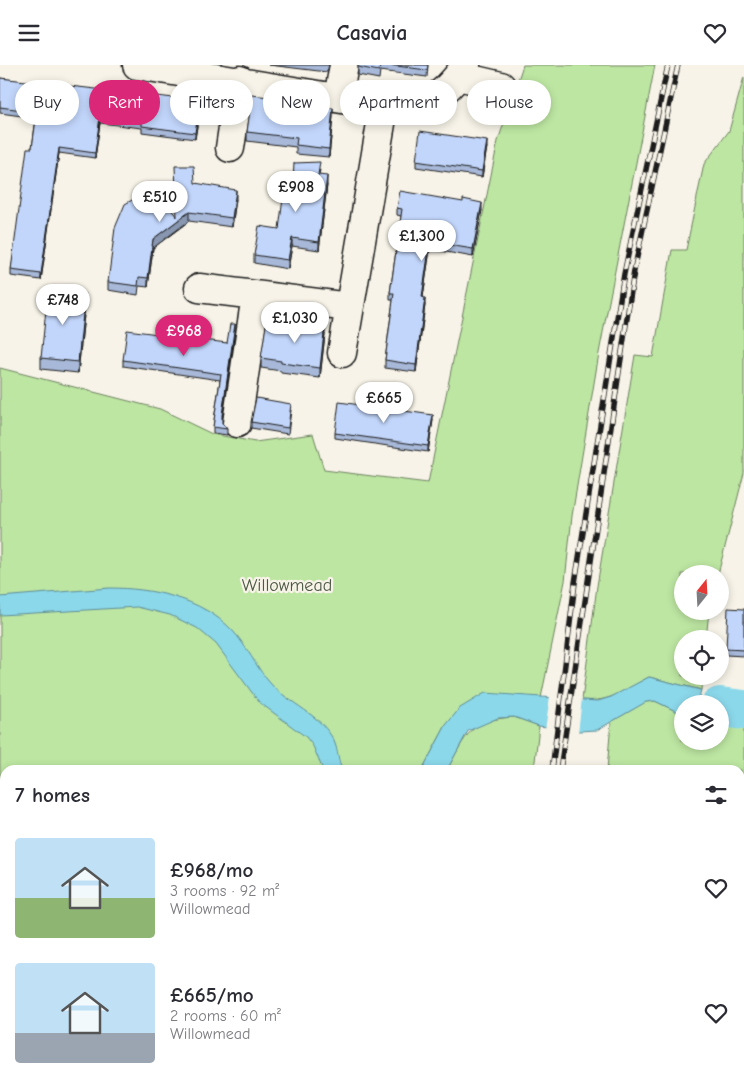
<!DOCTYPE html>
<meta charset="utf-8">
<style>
body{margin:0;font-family:"Comic Neue",sans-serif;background:#f7f7f7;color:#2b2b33;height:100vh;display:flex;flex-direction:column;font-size:19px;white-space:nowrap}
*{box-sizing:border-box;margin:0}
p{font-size:16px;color:#7c7c81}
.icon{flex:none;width:28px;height:28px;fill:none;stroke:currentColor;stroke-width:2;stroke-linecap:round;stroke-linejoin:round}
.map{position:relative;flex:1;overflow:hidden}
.details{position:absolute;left:0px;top:700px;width:745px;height:320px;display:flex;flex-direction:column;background:#fff;border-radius:15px 15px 0 0;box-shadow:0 2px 8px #0003}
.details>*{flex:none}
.hud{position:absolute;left:15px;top:15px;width:715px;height:45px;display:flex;gap:10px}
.needle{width:32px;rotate:18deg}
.controls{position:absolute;left:674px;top:500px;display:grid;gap:10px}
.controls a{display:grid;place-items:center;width:55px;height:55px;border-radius:50%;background:#fff;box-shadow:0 2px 8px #0003;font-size:25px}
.price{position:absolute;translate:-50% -42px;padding:0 11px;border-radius:18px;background:#fff;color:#222;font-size:16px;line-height:32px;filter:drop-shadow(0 1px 2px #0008)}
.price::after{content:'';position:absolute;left:50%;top:30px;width:15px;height:11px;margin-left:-8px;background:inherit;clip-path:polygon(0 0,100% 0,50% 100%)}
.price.selected{background:#db2777;color:#fff}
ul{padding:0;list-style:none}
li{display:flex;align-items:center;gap:15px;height:125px;padding:0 15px}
li span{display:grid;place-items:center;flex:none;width:140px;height:100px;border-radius:5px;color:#555}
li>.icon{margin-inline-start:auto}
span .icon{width:60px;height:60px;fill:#fffc;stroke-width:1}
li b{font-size:21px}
h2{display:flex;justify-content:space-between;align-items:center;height:60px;padding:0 15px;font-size:21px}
.pill{padding:0 18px;border-radius:22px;background:#fff;box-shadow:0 2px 8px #0003;font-size:18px;line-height:45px}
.pill.selected{background:#db2777;color:#fff}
header{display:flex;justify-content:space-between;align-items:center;height:65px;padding:0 15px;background:#fff;font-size:22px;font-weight:800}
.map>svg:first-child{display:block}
.green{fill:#bde6a2;stroke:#6c815f}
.water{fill:#8bd8ea;stroke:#5f8d98}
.pier{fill:#f7f3e8}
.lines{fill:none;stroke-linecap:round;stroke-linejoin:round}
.river{stroke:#8bd8ea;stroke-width:40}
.minor-casing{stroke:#1c1c1c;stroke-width:31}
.minor{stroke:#f7f3e8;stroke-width:28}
.rail-casing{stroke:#1c1c1c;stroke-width:5.5}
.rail{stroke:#f7f3e8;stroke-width:4;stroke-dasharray:11;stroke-linecap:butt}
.wall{fill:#a7b8d8;stroke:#1c1c1c}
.shaded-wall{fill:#8896b0;stroke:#1c1c1c}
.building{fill:#c2d6fb;stroke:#1c1c1c}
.labels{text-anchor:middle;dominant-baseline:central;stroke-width:4.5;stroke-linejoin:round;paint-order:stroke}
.park-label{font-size:18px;fill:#4c5944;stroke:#f7f3e8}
</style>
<header><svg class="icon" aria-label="menu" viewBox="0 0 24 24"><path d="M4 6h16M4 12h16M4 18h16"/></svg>Casavia<svg class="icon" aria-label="heart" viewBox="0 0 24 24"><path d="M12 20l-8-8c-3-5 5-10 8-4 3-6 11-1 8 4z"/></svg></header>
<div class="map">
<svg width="744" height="1020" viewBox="0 0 744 1020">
<rect width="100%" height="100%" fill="#f7f3e8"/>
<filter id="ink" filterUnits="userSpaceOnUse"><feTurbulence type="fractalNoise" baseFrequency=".02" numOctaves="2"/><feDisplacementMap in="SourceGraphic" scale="10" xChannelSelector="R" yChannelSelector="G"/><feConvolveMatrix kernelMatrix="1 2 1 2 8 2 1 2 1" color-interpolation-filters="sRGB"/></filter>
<g filter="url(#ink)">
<path class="green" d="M523,0H655L599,288L572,451L565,516L541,633L514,631L446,660L422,705H5V1015H499V1020H0V303L160,344L212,369L255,377L313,369L324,405L428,418L498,76Z
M744,12V408L718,509H682V546H709L706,574H682V611H702L701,625L649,612C624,625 610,638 582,635L597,521L635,290L653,292L672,185H686L704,99L729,66Z
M655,636L682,649V676H720V652L744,650V1020H572V1015H740V705H607L611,657L645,637Z
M514,652L539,661L534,705H447C467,669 469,655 514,652Z"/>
<path class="water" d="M109,523C152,523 201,533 232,565C247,581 256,602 270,618C289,639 321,649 334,676C338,684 338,696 342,705H323L313,681L306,672L259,637L216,579L197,563L170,550L137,542L0,550V532Z
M649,612L701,625L697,639H682V649L655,636L646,637L597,665L578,666L539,661L514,652L498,653L468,666L447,705H422L446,660L460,643L485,628L598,636L611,632Z"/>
<path class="pier" d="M550,631L582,633L578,668L545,665Z"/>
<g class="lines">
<path class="river" d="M720,642L744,645"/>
<g class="minor-casing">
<path id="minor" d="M137,0L384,41C427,42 441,35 466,0
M458,11L501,21
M338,33L344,0
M230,83L240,15
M199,223L349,242
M342,288L384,41
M237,358L256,230"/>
</g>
<use href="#minor" class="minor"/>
<g class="rail-casing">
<path id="rail" d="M552,705L575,518L624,209L668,0
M560,705L634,206L678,0
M516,1020V1015
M526,1020V1015"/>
</g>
<use href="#rail" class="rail"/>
</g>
<path class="wall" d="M269,0H329L327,7Z
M358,0H428L427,12L380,6L379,14L358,10Z
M0,13L200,42L195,74L142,67V63L100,58L95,93L59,88L41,215L11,211V205L32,83L36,53L0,48Z
M269,37L333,51L329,92L296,89V82L247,76V67Z
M487,82L482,112L416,102V96Z
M320,105L319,110L327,120L319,185L292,181L288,204L254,198V190L279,164L293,119Z
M195,118L236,134L232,162L189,156L153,183L148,222L139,221L138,230L108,225V217L176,151Z
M397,143L482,145L473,192L430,184L423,232L425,240L416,307L385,303V295L393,235H390V228L401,151L397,150Z
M85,240L78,308L41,304V293Z
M235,265L222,353V358L227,364V370L213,368V362L220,315L123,301V295L227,278Z
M325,269L320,313L281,308V306L261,303V293Z
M291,345L288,369L251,363V357Z
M433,355L428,387L335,373V368Z
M744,544V591L726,590V584Z"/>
<path class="shaded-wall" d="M200,36V42L195,74V68Z
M333,43V51L329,92V84Z
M100,52V58L95,93V88Z
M487,76V82L482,112V106Z
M59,83V88L41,215V209Z
M327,111V120L319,185V177Z
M236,125V134L232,162V153Z
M482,138V145L473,192V184Z
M189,147V156L153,183L148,222V213L153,174Z
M292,173V181L288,204V195Z
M430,177V184L422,239V232Z
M85,229V240L78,308V297Z
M425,233V240L416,307V300Z
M235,259V265L222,356V350Z
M325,259V269L320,313V303Z
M433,350V355L428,387V381Z"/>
<path class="building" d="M358,0H380L379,6L358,2Z
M389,0H428L427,5Z
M0,13L200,36L195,68L142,61V58L100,52L95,88L59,83L41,209L11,205L27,83H32L37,47L0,42Z
M252,30L269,32L268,37L333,43L329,84L296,80L297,73L247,67Z
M420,66L487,76L482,106L416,96Z
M320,97L318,110L327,111L319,177L292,173L288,195L254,190L259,161L279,164L285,118L293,119L294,98Z
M175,101H194L195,118L236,125L232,153L189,147L153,174L148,213L139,212L138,221L108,217L115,163L125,139L154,123L177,152Z
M400,126L463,137V134L482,138L473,184L430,177L422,232L425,233L416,300L385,295L394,228H390L402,144L397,143Z
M48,225L85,229L78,297L41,293Z
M296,255L325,259L320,303L281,298V296L261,293L266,260L295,262Z
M230,259H235L222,350V358L227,364L213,362L221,309L123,295L127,265L227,278Z
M256,333L291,339L288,363L251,357Z
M339,337L433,350L428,381L335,368Z
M728,543L744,544V585L726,584Z"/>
</g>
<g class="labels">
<g class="park-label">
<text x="287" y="520">Willowmead</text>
</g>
</g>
</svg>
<div class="controls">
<a><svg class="needle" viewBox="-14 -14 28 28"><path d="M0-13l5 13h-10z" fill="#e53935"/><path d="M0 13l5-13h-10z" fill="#7c7c81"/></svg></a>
<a><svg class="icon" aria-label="locate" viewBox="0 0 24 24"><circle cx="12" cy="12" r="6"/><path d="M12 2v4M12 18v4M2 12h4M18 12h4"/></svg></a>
<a><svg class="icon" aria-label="layers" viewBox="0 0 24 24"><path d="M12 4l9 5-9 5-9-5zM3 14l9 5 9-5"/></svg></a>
</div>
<b class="price" style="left:296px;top:148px">£908</b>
<b class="price" style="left:160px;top:158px">£510</b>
<b class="price" style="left:422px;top:197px">£1,300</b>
<b class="price" style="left:63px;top:261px">£748</b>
<b class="price" style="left:295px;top:279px">£1,030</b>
<b class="price selected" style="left:184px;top:292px">£968</b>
<b class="price" style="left:384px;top:359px">£665</b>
<div class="hud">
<a class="pill">Buy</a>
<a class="pill selected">Rent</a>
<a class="pill">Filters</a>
<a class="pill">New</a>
<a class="pill">Apartment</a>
<a class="pill">House</a>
</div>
<section class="details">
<h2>7 homes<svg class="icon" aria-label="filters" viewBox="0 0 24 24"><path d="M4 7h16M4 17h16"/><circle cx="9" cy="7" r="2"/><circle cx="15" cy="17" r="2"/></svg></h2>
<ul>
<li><span style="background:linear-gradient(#bfe0f5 60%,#8fb573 0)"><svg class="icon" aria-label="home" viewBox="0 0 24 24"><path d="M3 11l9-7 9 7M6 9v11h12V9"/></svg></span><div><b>£968/mo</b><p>3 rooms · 92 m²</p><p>Willowmead</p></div><svg class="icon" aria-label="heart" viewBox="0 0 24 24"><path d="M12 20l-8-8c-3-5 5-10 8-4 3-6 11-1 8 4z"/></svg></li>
<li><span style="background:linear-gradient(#bfe0f5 70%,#9aa5b1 0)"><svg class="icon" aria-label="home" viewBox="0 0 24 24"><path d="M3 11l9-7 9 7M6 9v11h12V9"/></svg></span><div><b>£665/mo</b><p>2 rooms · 60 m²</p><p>Willowmead</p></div><svg class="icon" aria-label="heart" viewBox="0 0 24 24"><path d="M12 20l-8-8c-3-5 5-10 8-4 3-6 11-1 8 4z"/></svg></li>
</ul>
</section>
</div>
